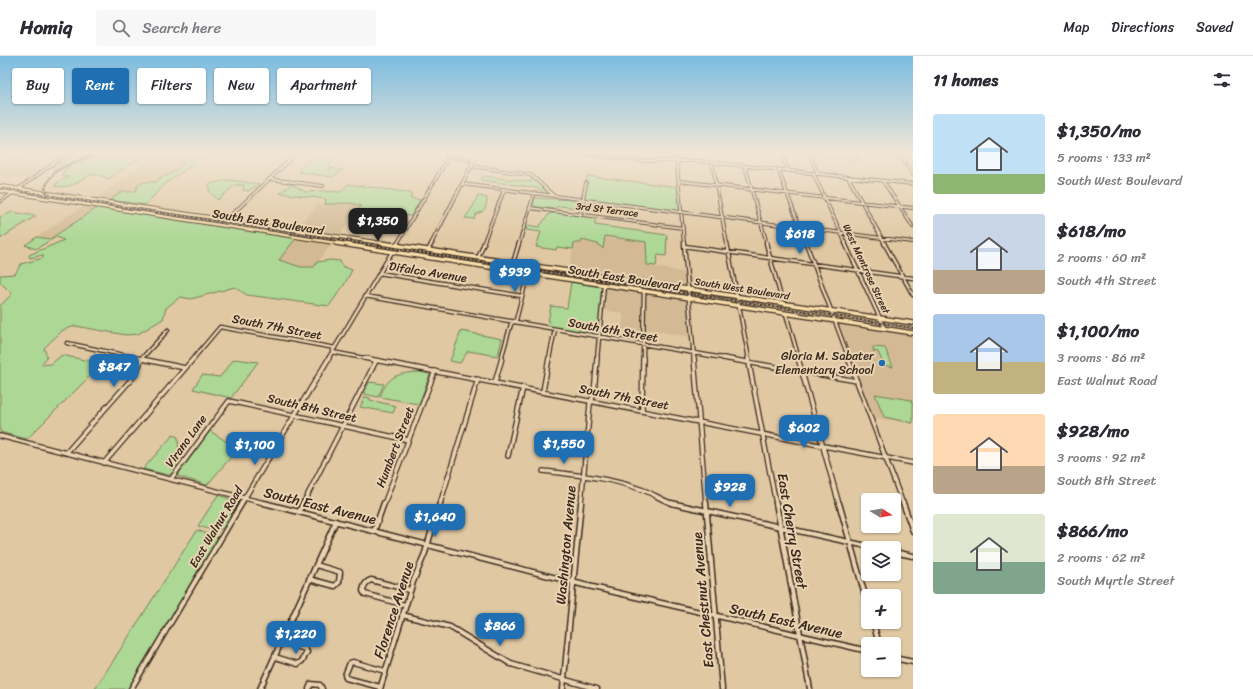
<!DOCTYPE html>
<meta charset="utf-8">
<style>
body{margin:0;font-family:Sriracha,sans-serif;background:#f7f7f7;color:#2b2b33;height:100vh;display:flex;flex-direction:column;font-size:15px;white-space:nowrap}
*{box-sizing:border-box;margin:0}
p{font-size:13px;color:#7c7c81}
.icon{flex:none;width:22px;height:22px;fill:none;stroke:currentColor;stroke-width:2;stroke-linecap:round;stroke-linejoin:round}
.map{position:relative;flex:1;overflow:hidden}
.sheet{display:flex;flex-direction:column;background:#fff;width:340px}
.sheet>*{flex:none}
.hud{position:absolute;left:12px;top:12px;width:380px;height:36px;display:flex;gap:8px}
.needle{width:26px;rotate:101deg}
.tools{position:absolute;left:861px;top:437px;display:grid;gap:8px}
.tools a{display:grid;place-items:center;width:40px;height:40px;border-radius:4px;background:#fff;box-shadow:0 1px 3px #0004;font-size:20px}
.price{position:absolute;translate:-50% -34px;padding:0 9px;border-radius:8px;background:#1f6fb2;color:#fff;font-size:13px;line-height:26px;filter:drop-shadow(0 1px 2px #0008)}
.price::after{content:'';position:absolute;left:50%;top:24px;width:12px;height:9px;margin-left:-6px;background:inherit;clip-path:polygon(0 0,100% 0,50% 100%)}
.price.current{background:#222;color:#fff}
ul{padding:0;list-style:none}
li{display:flex;align-items:center;gap:12px;height:100px;padding:0 20px}
li span{display:grid;place-items:center;flex:none;width:112px;height:80px;border-radius:4px;color:#555}
li>.icon{margin-inline-start:auto}
span .icon{width:48px;height:48px;fill:#fffc;stroke-width:1}
li b{font-size:17px}
h2{display:flex;justify-content:space-between;align-items:center;height:48px;padding:0 20px;font-size:17px}
.pill{padding:0 14px;border-radius:4px;background:#fff;box-shadow:0 1px 3px #0004;font-size:14px;line-height:36px}
.pill.current{background:#1f6fb2;color:#fff}
header{display:flex;align-items:center;gap:24px;box-sizing:border-box;height:56px;padding:0 20px;background:#fff;border-bottom:1px solid #e1e1e2}
header strong{font-size:19px}
nav{display:flex;gap:22px;margin-inline-start:auto;font-size:14px}
.search{width:280px;height:36px;background:#f7f7f7;display:flex;align-items:center;gap:10px;box-sizing:border-box;padding:0 14px;border-radius:4px;color:#7c7c81;font-size:15px}
main{display:flex;flex:1;min-height:0}
.map>svg:first-child{display:block}
.built{fill:#d3ba94}
.green{fill:#acd794;stroke:#748059}
.lines{fill:none;stroke-linecap:round;stroke-linejoin:round}
.minor-far3-casing{stroke:#3b2a1e;stroke-width:4}
.minor-far2-casing{stroke:#3b2a1e;stroke-width:5}
.minor-far1-casing{stroke:#3b2a1e;stroke-width:6}
.minor-casing{stroke:#3b2a1e;stroke-width:7}
.major-far1-casing{stroke:#3b2a1e;stroke-width:4.5}
.major-casing{stroke:#3b2a1e;stroke-width:6}
.minor-far3{stroke:#e9d3b2;stroke-width:2}
.minor-far2{stroke:#e9d3b2;stroke-width:2.5}
.minor-far1{stroke:#e9d3b2;stroke-width:3.5}
.minor{stroke:#e9d3b2;stroke-width:4}
.major-far1{stroke:#f8deab;stroke-width:2.5}
.major{stroke:#f8deab;stroke-width:3.5}
.rail-casing{stroke:#3b2a1e;stroke-width:2}
.rail{stroke:#e9d3b2;stroke-width:1;stroke-dasharray:2;stroke-linecap:butt}
.poi-dot{fill:#1f6fb2;stroke:#e9d3b2;stroke-width:1.5}
.labels{text-anchor:middle;dominant-baseline:central;stroke-width:4;stroke-linejoin:round;paint-order:stroke}
.far-street-label{font-size:10px;fill:#3b2a1e;stroke:#e9d3b2}
.street-label{font-size:12px;fill:#3b2a1e;stroke:#e9d3b2}
.poi-label{font-size:12px;fill:#3b2a1e;stroke:#e9d3b2;text-anchor:end}
.near-street-label{font-size:14px;fill:#3b2a1e;stroke:#e9d3b2}
</style>
<header>
<strong>Homiq</strong>
<div class="search"><svg class="icon" aria-label="search" viewBox="0 0 24 24"><circle cx="10" cy="10" r="6"/><path d="M15 15l6 6"/></svg>Search here</div>
<nav><a>Map</a><a>Directions</a><a>Saved</a></nav>
</header>
<main>
<div class="map">
<svg width="913" height="633" viewBox="0 0 913 633">
<rect width="100%" height="100%" fill="#e0c8a3"/>
<filter id="ink" filterUnits="userSpaceOnUse"><feTurbulence type="fractalNoise" baseFrequency=".025" numOctaves="2"/><feDisplacementMap in="SourceGraphic" scale="8" xChannelSelector="R" yChannelSelector="G"/><feConvolveMatrix kernelMatrix="1 2 1 2 8 2 1 2 1" color-interpolation-filters="sRGB"/></filter>
<g filter="url(#ink)">
<path class="built" d="M14,97H40L33,98L12,113H17L24,108L37,109L32,113L43,114L31,122L0,120V107Z
M148,97H188L181,104L184,107L169,119L160,122L157,126H144L137,134L130,136L123,135L110,144L97,141L150,103L141,101Z
M89,146L103,148L50,183L37,181Z
M343,146L363,148L340,178L297,172L317,149L325,148H335Z
M296,178L335,184L314,211H301L279,204L296,182Z
M604,180L646,186L647,209L687,217L688,221L712,225L713,234L569,212L574,187L582,184L598,188L603,193Z
M601,224L703,239L689,244L692,281L643,273V278L622,274L623,257L602,254L604,230Z
M835,265L910,276L913,283V368L871,361Z"/>
<path class="green" d="M75,97H148L108,123C91,113 88,122 72,129C67,131 61,130 56,131L55,129L61,124L68,121L63,120V116L66,113L93,100C79,99 66,115 53,114Z
M188,97H206L192,109L167,126L145,149L110,144L123,135L130,136L137,134V130L144,126H157L159,122L169,119L184,108L181,104Z
M813,97H856L860,104L814,99Z
M312,101L336,103L327,112L343,114L333,121L299,116L300,112Z
M483,120L532,126L530,120H533L551,139L546,138L537,132L481,124Z
M587,120L680,131L682,157L583,144Z
M229,124L260,128L248,135L243,134L244,129H235L218,144L209,135V128Z
M292,128L305,136L323,135L341,136L348,128L412,137L410,142L420,144L411,160L401,159L397,163H394L355,160L361,150C347,144 339,149 325,148L326,143L280,137Z
M478,140L487,142C486,151 486,156 476,158L474,163L465,162L472,152Z
M535,142L572,144L581,146L579,152L559,150L554,153L537,151L533,148Z
M103,148L142,154L140,158L296,182L279,204L301,211H314L317,206L330,204L340,205L342,210L352,214L344,229L329,250L247,239L235,231L191,243L180,241L166,252L163,263L138,278L126,279L75,270L63,274L44,292L47,301L41,309L51,308L62,299L102,308L27,383L0,376V250L12,238L0,226V219L15,218L21,208L43,202V199L30,202L29,199L64,184L56,181L36,193L25,189L37,181L50,183Z
M553,155L595,161V169L667,179L666,200L658,199L656,210L647,209L646,186L605,180L603,193L598,188L582,184L581,187H574L573,193L557,191L556,194L536,191L541,176L526,174L527,169L539,171L550,157H554Z
M12,156L36,160L0,183V161Z
M571,226L602,231L598,279L547,271L551,250L567,252Z
M461,275L502,283L498,300L468,295L460,307L450,305Z
M873,291L885,292L893,311L879,308L878,307H883L878,296L873,295Z
M234,303L258,306L231,342L193,333L202,319L220,321Z
M419,316L430,318L419,348L380,341C388,320 397,317 419,316Z
M369,326L384,328L378,341L364,338Z
M875,338L911,344L913,349V367L884,361Z
M365,341L370,342V344L396,350L393,357L360,351Z
M210,375L238,393L207,429L177,420Z
M173,379L178,381C178,393 183,416 168,419L143,413Z
M218,439L239,446L223,472L216,475L198,470Z
M197,474L218,482L128,633H95Z"/>
<g class="lines">
<g class="minor-far3-casing">
<path id="minor-far3" d="M578,97L644,105H698L913,128
M676,97L684,188
M781,97L788,114
M809,97L818,118
M448,99L455,97
M712,106L727,188
M471,110L531,119L554,140
M745,110L767,188
M778,113L806,188
M813,117L846,188
M848,121L885,188
M270,123L323,130
M679,125L913,152
M883,125L913,171
M462,128L913,186
M0,146L68,97
M530,152L683,172
M580,159L586,127
M226,164L297,97
M397,188L448,102V97
M431,188L474,105L449,100
M483,188L504,134
M519,188L534,138"/>
</g>
<g class="minor-far2-casing">
<path id="minor-far2" d="M684,187L694,303
M727,187L749,303
M766,187L783,248
M806,187L849,303
M845,187L885,273
M884,187L913,239
M396,190L398,187
M684,190L913,222
M428,194L432,187
M478,202L484,187
M513,207L519,187
M379,217L522,240
M365,240L729,303
M786,258L799,303
M67,287L142,303
M332,296L369,303
M141,303L168,274
M193,303L220,271L335,292
M328,303L392,196
M501,303L511,268L516,264L528,217
M549,303L555,273
M597,303L604,229
M643,303L644,235"/>
</g>
<g class="minor-far1-casing">
<path id="minor-far1" d="M137,302L185,312
M364,302L913,407
M694,302L706,448
M723,302L857,325
M748,302L776,448
M798,302L839,448
M848,302L903,448
M495,326L502,302
M543,335L549,302
M642,354L643,302
M0,380L268,448
M66,397L136,318L142,302
M508,400L523,331
M104,407L194,302
M543,415C577,419 612,422 643,434C654,438 663,445 674,448
M171,423L229,345L408,384
M241,448L329,302
M303,448L376,305
M384,448L435,315
M440,448L478,323
M581,448L590,348L594,338L597,302"/>
</g>
<g class="minor-casing">
<path id="minor" d="M264,447L584,529L868,595
M671,447L876,492
M706,447L722,633
M776,447L810,633
M839,447L868,550
M903,447L913,475
M299,456L303,447
M374,475L384,447
M894,496L913,500
M309,523L335,530L339,526L340,516L316,509
M405,549L365,538L363,535C364,530 365,526 371,524L410,534
M402,559L450,571L511,608L597,633
M873,566L879,588
M275,601L298,608L302,605L307,596L305,593L282,585
M894,602L913,606
M380,631L346,622L345,619L350,607L353,606L385,615
M131,633L242,447
M260,633L336,465
M309,633L311,628L320,629L322,633
M380,633L413,526L425,497L440,447
M563,633L581,447"/>
</g>
<g class="major-far1-casing">
<path id="major-far1" d="M898,97L913,118
M0,130L388,188
M0,135L342,188"/>
</g>
<g class="major-casing">
<path id="major" d="M336,187L913,277
M381,187L913,267"/>
</g>
<use href="#minor-far3" class="minor-far3"/>
<use href="#minor-far2" class="minor-far2"/>
<use href="#minor-far1" class="minor-far1"/>
<use href="#minor" class="minor"/>
<use href="#major-far1" class="major-far1"/>
<use href="#major" class="major"/>
<g class="rail-casing">
<path id="rail" d="M0,132L913,272
M52,140L47,137L45,133C50,110 78,106 96,97"/>
</g>
<use href="#rail" class="rail"/>
</g>
</g>
<linearGradient id="sky" x2="0" y2="1"><stop stop-color="#7bbce1"/><stop offset="0.52" stop-color="#f1e6d6"/><stop offset="1" stop-color="#f1e6d6" stop-opacity="0"/></linearGradient>
<rect width="913" height="186" fill="url(#sky)"/>
<circle class="poi-dot" cx="882" cy="307" r="4"/>
<g class="labels">
<g class="far-street-label">
<text transform="translate(607 154) rotate(7)">3rd St Terrace</text>
<text transform="translate(866 213) rotate(65)">West Montrose Street</text>
<text transform="translate(742 233) rotate(9)">South West Boulevard</text>
</g>
<g class="street-label">
<text transform="translate(268 166) rotate(9)">South East Boulevard</text>
<text transform="translate(428 216) rotate(9)">Difalco Avenue</text>
<text transform="translate(624 222) rotate(9)">South East Boulevard</text>
<text transform="translate(277 271) rotate(11)">South 7th Street</text>
<text transform="translate(613 274) rotate(10)">South 6th Street</text>
<text transform="translate(624 341) rotate(11)">South 7th Street</text>
<text transform="translate(312 352) rotate(13)">South 8th Street</text>
<text transform="translate(186 385) rotate(-54)">Virano Lane</text>
<text transform="translate(395 391) rotate(-69)">Humbert Street</text>
<text transform="translate(216 471) rotate(-59)">East Walnut Road</text>
</g>
<g class="poi-label">
<text x="874" y="300">Gloria M. Sabater<tspan x="874" dy="14">Elementary School</tspan></text>
</g>
<g class="near-street-label">
<text transform="translate(320 450) rotate(14)">South East Avenue</text>
<text transform="translate(792 475) rotate(80)">East Cherry Street</text>
<text transform="translate(566 489) rotate(-85)">Washington Avenue</text>
<text transform="translate(703 544) rotate(-95)">East Chestnut Avenue</text>
<text transform="translate(394 554) rotate(-72)">Florence Avenue</text>
<text transform="translate(786 565) rotate(13)">South East Avenue</text>
</g>
</g>
</svg>
<div class="tools">
<a><svg class="needle" viewBox="-14 -14 28 28"><path d="M0-13l5 13h-10z" fill="#e53935"/><path d="M0 13l5-13h-10z" fill="#7c7c81"/></svg></a>
<a><svg class="icon" aria-label="layers" viewBox="0 0 24 24"><path d="M12 4l9 5-9 5-9-5zM3 14l9 5 9-5"/></svg></a>
<a>+</a>
<a>−</a>
</div>
<b class="price current" style="left:378px;top:186px">$1,350</b>
<b class="price" style="left:800px;top:199px">$618</b>
<b class="price" style="left:515px;top:237px">$939</b>
<b class="price" style="left:114px;top:332px">$847</b>
<b class="price" style="left:804px;top:393px">$602</b>
<b class="price" style="left:564px;top:409px">$1,550</b>
<b class="price" style="left:255px;top:410px">$1,100</b>
<b class="price" style="left:730px;top:452px">$928</b>
<b class="price" style="left:435px;top:482px">$1,640</b>
<b class="price" style="left:500px;top:591px">$866</b>
<b class="price" style="left:296px;top:599px">$1,220</b>
<div class="hud">
<a class="pill">Buy</a>
<a class="pill current">Rent</a>
<a class="pill">Filters</a>
<a class="pill">New</a>
<a class="pill">Apartment</a>
</div>
</div>
<section class="sheet">
<h2>11 homes<svg class="icon" aria-label="filters" viewBox="0 0 24 24"><path d="M4 7h16M4 17h16"/><circle cx="9" cy="7" r="2"/><circle cx="15" cy="17" r="2"/></svg></h2>
<ul>
<li><span style="background:linear-gradient(#bfe0f5 75%,#8fb573 0)"><svg class="icon" aria-label="home" viewBox="0 0 24 24"><path d="M3 11l9-7 9 7M6 9v11h12V9"/></svg></span><div><b>$1,350/mo</b><p>5 rooms · 133 m²</p><p>South West Boulevard</p></div></li>
<li><span style="background:linear-gradient(#c9d6e8 70%,#b9a48a 0)"><svg class="icon" aria-label="home" viewBox="0 0 24 24"><path d="M3 11l9-7 9 7M6 9v11h12V9"/></svg></span><div><b>$618/mo</b><p>2 rooms · 60 m²</p><p>South 4th Street</p></div></li>
<li><span style="background:linear-gradient(#a9c7e8 60%,#c2b280 0)"><svg class="icon" aria-label="home" viewBox="0 0 24 24"><path d="M3 11l9-7 9 7M6 9v11h12V9"/></svg></span><div><b>$1,100/mo</b><p>3 rooms · 86 m²</p><p>East Walnut Road</p></div></li>
<li><span style="background:linear-gradient(#ffd9b3 65%,#b9a48a 0)"><svg class="icon" aria-label="home" viewBox="0 0 24 24"><path d="M3 11l9-7 9 7M6 9v11h12V9"/></svg></span><div><b>$928/mo</b><p>3 rooms · 92 m²</p><p>South 8th Street</p></div></li>
<li><span style="background:linear-gradient(#dfe7d0 60%,#7fa58c 0)"><svg class="icon" aria-label="home" viewBox="0 0 24 24"><path d="M3 11l9-7 9 7M6 9v11h12V9"/></svg></span><div><b>$866/mo</b><p>2 rooms · 62 m²</p><p>South Myrtle Street</p></div></li>
</ul>
</section>
</main>
